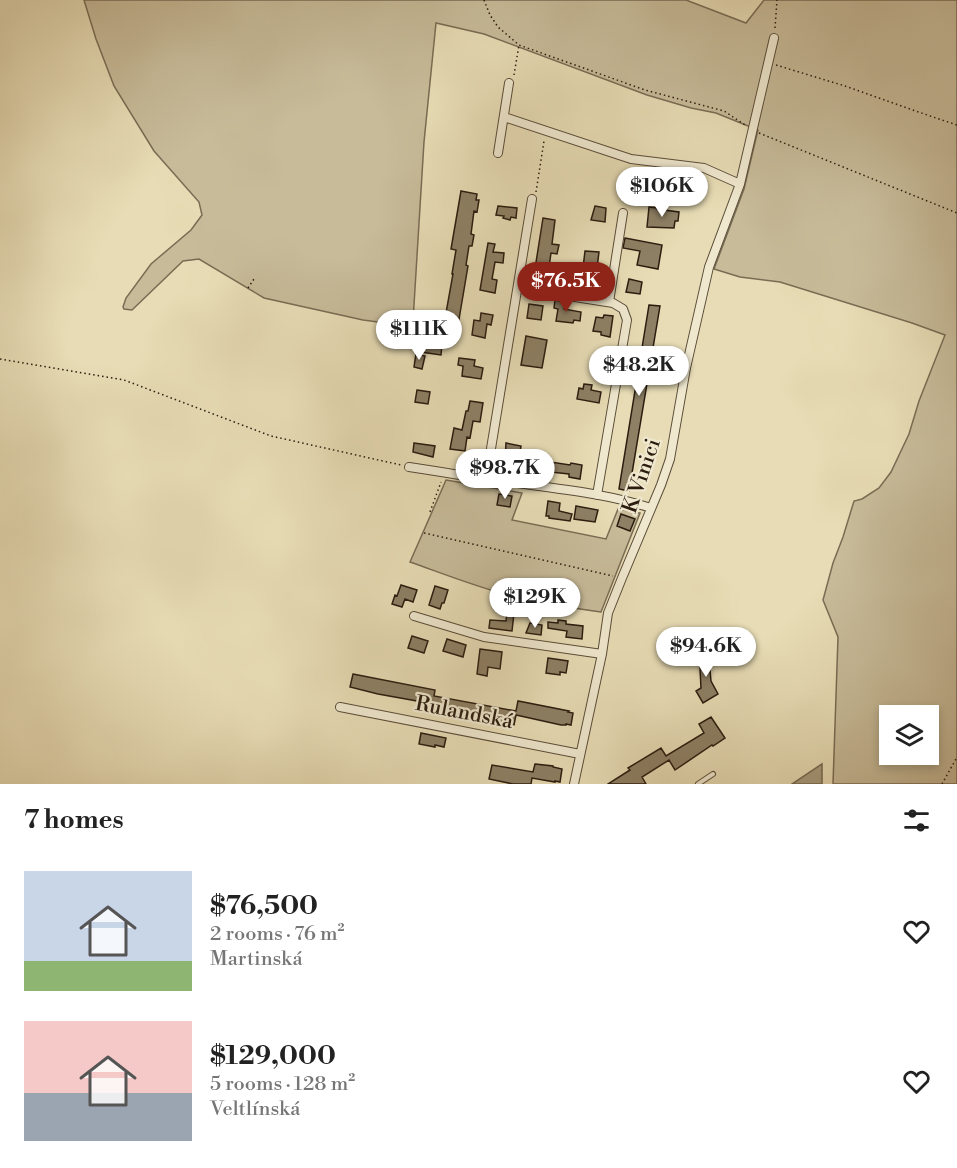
<!DOCTYPE html>
<meta charset="utf-8">
<style>
body{margin:0;font-family:"Libre Bodoni",serif;background:#f6f6f6;color:#222;height:100vh;display:flex;flex-direction:column;font-size:22px;white-space:nowrap}
*{box-sizing:border-box;margin:0}
p{font-size:20px;color:#767676}
.icon{flex:none;width:33px;height:33px;fill:none;stroke:currentColor;stroke-width:2;stroke-linecap:round;stroke-linejoin:round}
.map{position:relative;height:784px;overflow:hidden}
.sheet{display:flex;flex-direction:column;background:#fff;flex:1}
.sheet>*{flex:none}
.tools{position:absolute;left:879px;top:705px;display:grid;gap:12px}
.tools a{display:grid;place-items:center;width:60px;height:60px;border-radius:0px;background:#fff;box-shadow:0 3px 9px #0003;font-size:30px}
.price{position:absolute;translate:-50% -51px;padding:0 14px;border-radius:21px;background:#fff;color:#222;font-size:20px;line-height:39px;filter:drop-shadow(0 2px 3px #0008)}
.price::after{content:'';position:absolute;left:50%;top:36px;width:18px;height:14px;margin-left:-9px;background:inherit;clip-path:polygon(0 0,100% 0,50% 100%)}
.price.on{background:#8f2418;color:#fff}
ul{padding:0;list-style:none}
li{display:flex;align-items:center;gap:18px;height:150px;padding:0 24px}
li span{display:grid;place-items:center;flex:none;width:168px;height:120px;border-radius:0px;color:#555}
li>.icon{margin-inline-start:auto}
span .icon{width:72px;height:72px;fill:#fffc;stroke-width:1}
li b{font-size:26px}
h2{display:flex;justify-content:space-between;align-items:center;height:72px;padding:0 24px;font-size:26px}
.map>svg:first-child{display:block}
.green{fill:#c7bb99;stroke:#796c54;stroke-width:1.5;fill-rule:evenodd}
.water{fill:#a79b7d;stroke:#756851;stroke-width:1.5}
.building{fill:#8d8065;stroke:#2b1c0f;stroke-width:1.5}
.lines{fill:none;stroke-linecap:round;stroke-linejoin:round}
.service-casing{stroke:#5a4c38;stroke-width:6}
.minor-casing{stroke:#5a4c38;stroke-width:10}
.path{stroke:#2b1c0f;stroke-width:1.5;stroke-dasharray:1.5 3;stroke-linecap:butt}
.service{stroke:#efe8cf;stroke-width:4}
.minor{stroke:#efe8cf;stroke-width:8}
.labels{text-anchor:middle;dominant-baseline:central;stroke-width:4.5;stroke-linejoin:round;paint-order:stroke}
.street-label{font-size:21px;fill:#2b1c0f;stroke:#efe8cf}
</style>
<div class="map">
<svg width="957" height="784" viewBox="0 0 957 784">
<rect width="100%" height="100%" fill="#e7dcb5"/>
<filter id="stains"><feTurbulence type="fractalNoise" baseFrequency=".00333" numOctaves="4"/><feColorMatrix values="0 0 0 0 .2 0 0 0 0 .09 0 0 0 0 .02 0 0 0 .5 -.17"/></filter>
<radialGradient id="worn" r=".72"><stop offset=".6" stop-color="#630" stop-opacity="0"/><stop offset="1" stop-color="#630" stop-opacity=".3"/></radialGradient>
<path class="green" d="M84,0H686L746,23L764,0H957V784H833L838,637L823,600L833,563L843,537L854,501L862,499L879,488L891,472L909,434L919,401L945,335L912,323L780,282L740,277L714,269L744,189L758,130L716,113L691,108L647,95L484,34L436,23L424,142L413,321L378,322L363,320L264,298L199,259L183,261L132,310L124,309L123,307L126,298L151,264L191,230L202,215L199,202L154,151L114,86L96,39ZM890,716H928V754H890Z
M446,480L522,493L512,520L606,539L618,509L640,513L601,612C572,608 543,604 515,597C479,588 444,574 410,562Z"/>
<path class="water" d="M822,764V784H792Z"/>
<path class="building" d="M461,191L477,194L476,200H479L477,212L474,211L471,234L474,235L472,246H469L466,265L468,266L456,337L442,335L453,274H452L456,250L451,249Z
M498,206L517,208L516,218L511,217L510,220L503,218L504,216L496,215Z
M595,206L606,208L605,222L591,220Z
M649,207L657,208V209L679,212L678,221H675L674,228L647,227Z
M543,218L555,220L552,244L559,245L557,254L551,253L549,267L552,273L548,275V277L534,275Z
M625,238L662,245L658,269L637,265L640,251L623,248Z
M488,243L495,244L493,252L504,253L503,263L495,262L492,279L497,280L495,293L480,290Z
M585,251L599,252L597,268L592,267V269L583,268Z
M629,279L642,282L640,294L626,292Z
M555,300L565,302L564,309L581,312L580,321L574,320L573,323L556,321L558,309L554,308Z
M529,304L543,306L541,320L527,318Z
M649,305L660,306L629,491L619,489Z
M481,313L493,315L491,325L487,324L485,338L472,335L474,320L480,321Z
M604,315L613,316L610,337L601,335V332L593,331L596,317L603,318Z
M526,336L547,340L542,368L521,365Z
M423,341L442,344L441,355L421,352Z
M416,354L425,356L422,369L414,367Z
M459,358L475,360L474,366L483,368L481,379L462,376L463,366L458,365Z
M584,384L592,385L591,390L601,392L599,403L577,399L579,388L583,389Z
M417,390L430,392L428,404L415,402Z
M470,401L483,403L480,422L473,421L470,438L467,437L465,451L450,449L454,428L462,430L466,411H468Z
M414,443L435,446L433,457L413,452Z
M506,443L521,446L518,463L505,461Z
M537,460L570,465L571,463L582,465L580,479L569,477V474L551,472V474L535,472Z
M499,494L512,496L510,507L497,505Z
M548,501L560,503L559,511L572,514L570,521L549,518V516H546Z
M576,506L598,510L595,522L574,519Z
M621,514L635,519L630,531L617,526Z
M401,585L417,590L413,602L405,599L402,607L392,604L395,595L397,596Z
M435,586L448,590L444,603H442L440,609L429,605Z
M507,612L514,613L512,631L489,628L490,620L506,621Z
M558,620L566,621V624L583,626L582,639L566,637L567,631L548,628V622L558,623Z
M530,623L542,625L541,635L526,633Z
M412,636L428,641L424,653L408,648Z
M447,639L466,645L463,657L443,651Z
M708,648L711,681L718,694L703,703L696,691L701,688L699,649Z
M480,649L502,652L500,669L488,667L487,676L477,674Z
M548,658L568,661L566,673L560,672V675L546,673Z
M353,674L435,690L434,696L516,711L518,701L569,711L568,712L573,713L571,725L566,724V725H561L516,715L514,725L455,715L432,709L433,704H428V703L378,694L350,687Z
M711,717L725,738L713,746L712,745L675,770L669,760L642,777L646,784H608L630,770L628,768L661,748L666,756L704,733L699,724Z
M421,733L446,738L444,747L435,745V747L419,744Z
M535,764L553,766V767L562,769L560,782L555,781V782L532,778L531,784H513L489,779L492,765L533,772Z"/>
<g class="lines">
<g class="service-casing">
<path id="service" d="M698,784L713,774"/>
</g>
<g class="minor-casing">
<path id="minor" d="M504,117L631,159L704,168L740,184
M498,153L509,83
M518,288L613,303L623,309L627,320L597,495
M609,302L623,213
M409,467C443,472 476,478 510,482C557,489 605,493 651,508
M486,479L532,199
M414,616L484,637L602,654
M340,707L580,754
M574,784L602,654L608,613L622,578L661,485L670,459L686,368L709,267L740,184L774,38"/>
</g>
<path class="path" d="M484,0L490,15L498,27L519,45L645,90L724,111L745,125
M775,28L777,0
M776,65L845,86L930,116L957,125
M514,75L519,45
M759,133L957,213
M536,192L544,141
M248,288L254,279
M0,359L124,380L271,436L401,465
M430,512L441,482
M424,533L613,576
M942,784L957,757"/>
<use href="#service" class="service"/>
<use href="#minor" class="minor"/>
</g>
<g class="labels">
<g class="street-label">
<text transform="translate(642 476) rotate(-71)">K Vinici</text>
<text transform="translate(464 713) rotate(11)">Rulandská</text>
</g>
</g>
<rect width="100%" height="100%" filter="url(#stains)"/>
<rect width="100%" height="100%" fill="url(#worn)"/>
</svg>
<div class="tools">
<a><svg class="icon" aria-label="layers" viewBox="0 0 24 24"><path d="M12 4l9 5-9 5-9-5zM3 14l9 5 9-5"/></svg></a>
</div>
<b class="price" style="left:662px;top:218px">$106K</b>
<b class="price on" style="left:566px;top:313px">$76.5K</b>
<b class="price" style="left:419px;top:361px">$111K</b>
<b class="price" style="left:639px;top:397px">$48.2K</b>
<b class="price" style="left:505px;top:500px">$98.7K</b>
<b class="price" style="left:535px;top:629px">$129K</b>
<b class="price" style="left:706px;top:678px">$94.6K</b>
</div>
<section class="sheet">
<h2>7 homes<svg class="icon" aria-label="filters" viewBox="0 0 24 24"><path d="M4 7h16M4 17h16"/><circle cx="9" cy="7" r="2"/><circle cx="15" cy="17" r="2"/></svg></h2>
<ul>
<li><span style="background:linear-gradient(#c9d6e8 75%,#8fb573 0)"><svg class="icon" aria-label="home" viewBox="0 0 24 24"><path d="M3 11l9-7 9 7M6 9v11h12V9"/></svg></span><div><b>$76,500</b><p>2 rooms · 76 m²</p><p>Martinská</p></div><svg class="icon" aria-label="heart" viewBox="0 0 24 24"><path d="M12 20l-8-8c-3-5 5-10 8-4 3-6 11-1 8 4z"/></svg></li>
<li><span style="background:linear-gradient(#f6c9c9 60%,#9aa5b1 0)"><svg class="icon" aria-label="home" viewBox="0 0 24 24"><path d="M3 11l9-7 9 7M6 9v11h12V9"/></svg></span><div><b>$129,000</b><p>5 rooms · 128 m²</p><p>Veltlínská</p></div><svg class="icon" aria-label="heart" viewBox="0 0 24 24"><path d="M12 20l-8-8c-3-5 5-10 8-4 3-6 11-1 8 4z"/></svg></li>
</ul>
</section>
